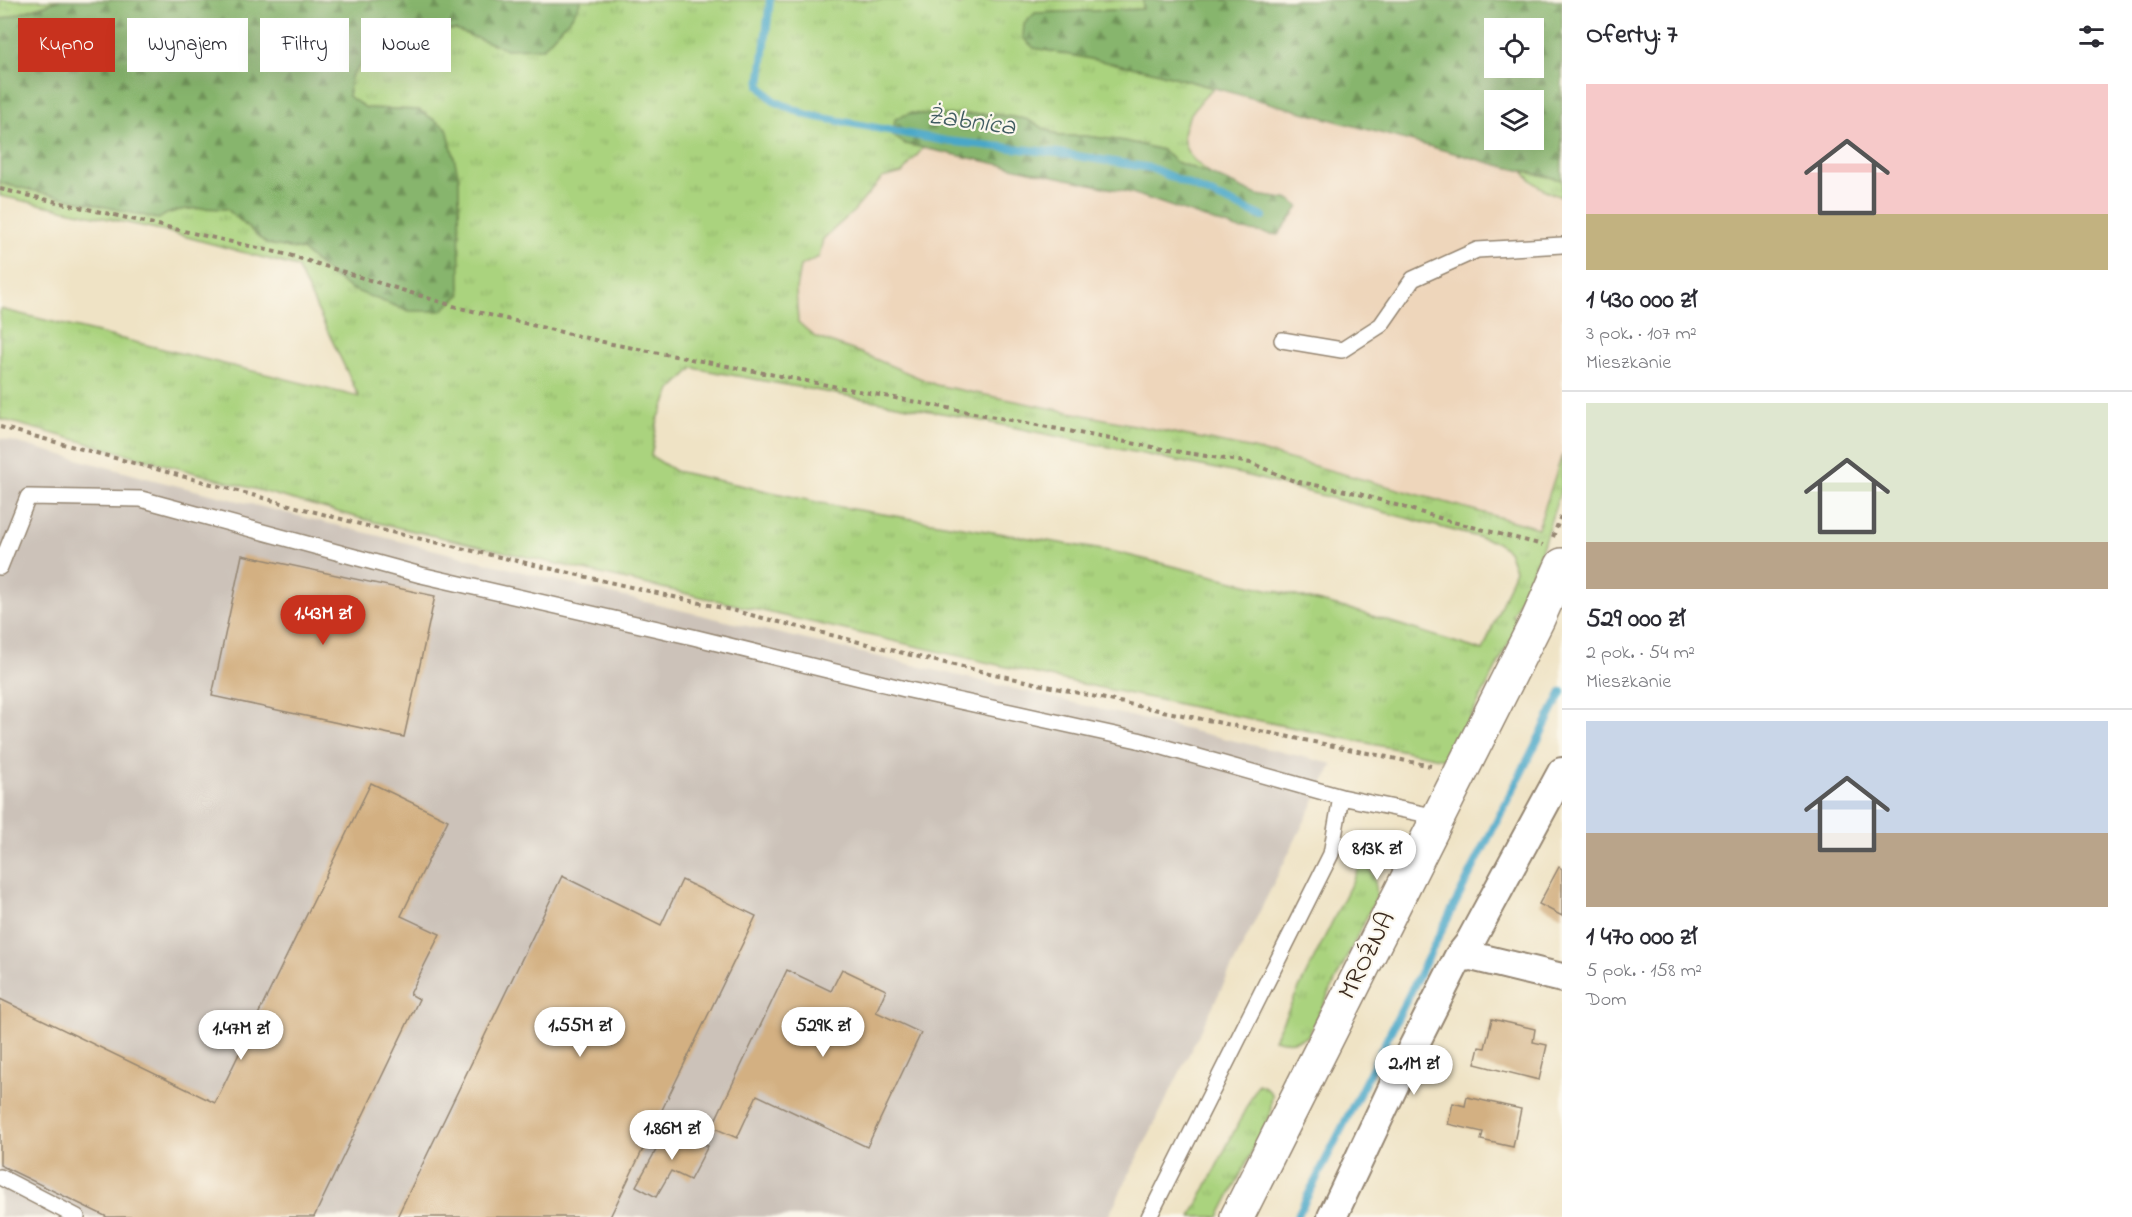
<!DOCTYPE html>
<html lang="pl">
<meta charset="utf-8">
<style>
body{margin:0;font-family:"Indie Flower",sans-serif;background:#f2f2f3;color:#2b2b33;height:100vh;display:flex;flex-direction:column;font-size:22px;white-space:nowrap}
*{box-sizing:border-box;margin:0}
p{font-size:20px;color:#7c7c81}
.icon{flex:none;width:33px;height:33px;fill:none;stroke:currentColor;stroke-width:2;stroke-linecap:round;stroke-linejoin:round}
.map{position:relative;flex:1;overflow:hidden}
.panel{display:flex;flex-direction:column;background:#fff;width:570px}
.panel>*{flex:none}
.hud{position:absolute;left:18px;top:18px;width:570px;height:54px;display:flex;gap:12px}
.controls{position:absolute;left:1484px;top:18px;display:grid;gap:12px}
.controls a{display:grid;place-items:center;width:60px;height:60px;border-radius:0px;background:#fff;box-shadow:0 6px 24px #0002;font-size:30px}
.price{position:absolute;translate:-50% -51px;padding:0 14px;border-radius:21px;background:#fff;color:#222;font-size:20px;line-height:39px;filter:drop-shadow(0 2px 3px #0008)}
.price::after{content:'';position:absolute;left:50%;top:36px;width:18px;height:14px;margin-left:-9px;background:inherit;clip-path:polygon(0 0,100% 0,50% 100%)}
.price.selected{background:#c8321e;color:#fff}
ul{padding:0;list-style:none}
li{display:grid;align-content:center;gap:12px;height:318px;padding:0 24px}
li+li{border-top:2px solid #e1e1e2}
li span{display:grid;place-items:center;height:186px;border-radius:0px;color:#555}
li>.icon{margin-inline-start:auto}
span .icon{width:108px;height:108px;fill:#fffc;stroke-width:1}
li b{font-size:26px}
h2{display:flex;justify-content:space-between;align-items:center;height:72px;padding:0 24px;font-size:26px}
.chip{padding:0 21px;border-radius:0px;background:#fff;box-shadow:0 6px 24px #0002;font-size:21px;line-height:54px}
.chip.selected{background:#c8321e;color:#fff}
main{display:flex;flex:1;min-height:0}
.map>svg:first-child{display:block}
.built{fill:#eed6bb}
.industrial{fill:#ccc2b9}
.grass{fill:url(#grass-tufts);stroke:#727e4e;stroke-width:1.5;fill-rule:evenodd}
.forest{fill:url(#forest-firs);stroke:#617046;stroke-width:1.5;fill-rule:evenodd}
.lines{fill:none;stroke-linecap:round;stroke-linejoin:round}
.stream{stroke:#4aa7c8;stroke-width:8}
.building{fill:#d3b082}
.service-casing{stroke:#958672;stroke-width:18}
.minor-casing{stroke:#958672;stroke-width:32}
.secondary-casing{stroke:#958672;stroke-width:36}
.path{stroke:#958672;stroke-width:4;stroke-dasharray:4.5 4.5;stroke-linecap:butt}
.service{stroke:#fff;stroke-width:15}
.minor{stroke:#fff;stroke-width:28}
.secondary{stroke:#fff;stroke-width:33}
.labels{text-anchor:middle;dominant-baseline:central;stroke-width:4.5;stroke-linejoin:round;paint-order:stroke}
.street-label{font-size:26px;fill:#3b2a1e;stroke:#fbf7ec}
.water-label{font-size:27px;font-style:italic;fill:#415c62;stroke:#fbf7ec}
</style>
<main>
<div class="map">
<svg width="1562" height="1217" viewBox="0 0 1562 1217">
<defs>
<pattern id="grass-tufts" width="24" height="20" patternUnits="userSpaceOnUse" patternTransform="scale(1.5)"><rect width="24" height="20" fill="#aad37e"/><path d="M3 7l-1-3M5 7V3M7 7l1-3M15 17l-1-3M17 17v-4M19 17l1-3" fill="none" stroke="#93b56c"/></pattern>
<pattern id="forest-firs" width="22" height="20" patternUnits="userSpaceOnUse" patternTransform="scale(1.5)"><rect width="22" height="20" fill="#87b56d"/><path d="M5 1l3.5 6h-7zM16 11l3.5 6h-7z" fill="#709359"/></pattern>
</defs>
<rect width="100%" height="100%" fill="#fbf7ec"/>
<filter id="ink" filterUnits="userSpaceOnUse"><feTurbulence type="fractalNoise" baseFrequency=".0167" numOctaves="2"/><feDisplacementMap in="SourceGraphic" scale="12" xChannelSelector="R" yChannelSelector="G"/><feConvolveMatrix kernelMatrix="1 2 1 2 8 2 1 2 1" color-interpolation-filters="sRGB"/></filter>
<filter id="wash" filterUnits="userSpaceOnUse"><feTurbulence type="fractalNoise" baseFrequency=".008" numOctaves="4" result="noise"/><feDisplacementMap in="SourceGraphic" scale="24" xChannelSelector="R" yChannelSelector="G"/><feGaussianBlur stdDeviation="1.35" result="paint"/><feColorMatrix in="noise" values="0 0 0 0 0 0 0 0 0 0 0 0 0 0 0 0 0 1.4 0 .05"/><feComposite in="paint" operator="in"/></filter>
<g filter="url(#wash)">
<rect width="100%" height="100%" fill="#efe3c5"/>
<path class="built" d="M1214,88L1523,171L1530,182L1550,193L1562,197V455L1539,528L1253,449L936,385L861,353L815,337L798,322L796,289L800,265L819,257L823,239L854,211L882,178L902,173L924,147L1132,193L1237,229L1290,221L1299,208L1291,200L1257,195L1210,174L1189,154L1183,135L1190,111Z"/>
<path class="industrial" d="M0,438L154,480L616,595L1333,764L1108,1217H0Z"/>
<path class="grass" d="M0,0H60L0,20Z
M581,0H943L960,5L967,0H1143V9L1035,13L1152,71L1213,88C1197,105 1172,128 1189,154C1193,161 1204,168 1210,174L1176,162L1162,150L1125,141L1085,136H1059L1025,119L991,114L931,115L910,113L905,144L924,147L902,173L882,178L854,211L823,239L819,257L800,266L796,289L798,322L815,337L861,353L936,385L1253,449L1538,528L1562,455V486L1541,551L1512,616L1520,621L1449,760L1063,680L374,522L0,419V309L359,397L297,267L161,230L0,196V183L159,219C174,206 208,208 227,209L267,244L302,250L327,272L351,289L460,295L459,274L419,110L366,108L348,96L351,76L383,40L412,29L456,30L506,49L573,15ZM693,368L958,416L1241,474L1496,542L1508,551L1515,570L1483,651L1353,610L1115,552L840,507L675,471L651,456L658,419L671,390Z
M1523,171L1562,180V197C1546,192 1533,185 1523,171Z
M1363,860C1373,871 1376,881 1377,896L1308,1036C1295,1042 1288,1043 1274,1039Z
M1258,1084L1265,1087L1272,1094L1270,1116L1219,1217H1191Z"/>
<path class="forest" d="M60,0H581L573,15L543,48L506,49L456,30L412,29L383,40L351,76L348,96L366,108L419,110L447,128L459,178L460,295L441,311H408L351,289L327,272L302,250L267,244L227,209C208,208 173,206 159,219L0,183V20Z
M1143,0H1562V180L1502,166L1152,71L1034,48L1023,38L1024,24L1035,13L1143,9ZM1533,28V68H1494V28ZM1533,100V140H1494V100Z
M910,113L931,115L991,114L1026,119L1059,136H1085L1125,141L1162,150L1176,162L1210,174L1257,195L1291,200L1299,207L1278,235L1237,229L1132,193L905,144L893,136L895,119Z"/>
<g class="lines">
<path class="stream" d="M770,0L760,86L774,101L807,115L946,141L1058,153L1151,168L1263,217
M1297,1217L1562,692"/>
</g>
<g id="blocks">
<path class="building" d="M242,555L435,596L404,737L212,696Z
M371,783L448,820L401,916L440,934L410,994L419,999L314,1217H107L0,1165V999L215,1103Z
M1559,867L1562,869V916L1539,904Z
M562,876L661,925L682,880L756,916L610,1217H397Z
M842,969L886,990L876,1012L921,1033L867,1147L757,1095L737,1138L712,1127L787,970L831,991Z
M1492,1019L1535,1029L1533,1042L1547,1045L1539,1080L1475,1064L1479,1047L1485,1048Z
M1467,1097L1521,1109L1513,1147L1481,1140L1483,1132L1448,1124L1453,1103L1465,1106Z
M669,1127L708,1146L690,1180L671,1171L656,1197L636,1186Z"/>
</g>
</g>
<g filter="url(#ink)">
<use href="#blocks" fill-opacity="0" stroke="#958672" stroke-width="1.5"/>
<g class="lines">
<g class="service-casing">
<path id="service" d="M1282,340L1342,350L1381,325L1413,279L1477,250L1562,245
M0,567L28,497L141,499L421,575L693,637L905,689L1138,740L1341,797L1331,854L1149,1217
M1341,797L1438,817
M0,1177L77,1217"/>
</g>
<g class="minor-casing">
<path id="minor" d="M1458,958L1471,956L1562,978
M1332,1217L1396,1081L1458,958L1469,944L1562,772"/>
</g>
<g class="secondary-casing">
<path id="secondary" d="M1237,1217L1538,619L1562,565"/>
</g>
<path class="path" d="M0,189L289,255L460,308L612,344L1168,450L1251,463L1294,481L1356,493L1453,522L1543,545
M0,427L382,530L731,610L927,659L1114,701L1431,766
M1553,537L1562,513"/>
<use href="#service" class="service"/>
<use href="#minor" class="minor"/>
<use href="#secondary" class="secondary"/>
</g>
</g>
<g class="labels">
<g class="street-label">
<text transform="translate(1368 956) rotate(-63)">MROŹNA</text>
</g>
<g class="water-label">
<text transform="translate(971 122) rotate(8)">Żabnica</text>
</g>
</g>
</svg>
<div class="controls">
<a><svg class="icon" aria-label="locate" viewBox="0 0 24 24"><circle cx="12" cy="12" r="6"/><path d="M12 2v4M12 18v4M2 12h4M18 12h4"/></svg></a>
<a><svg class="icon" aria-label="layers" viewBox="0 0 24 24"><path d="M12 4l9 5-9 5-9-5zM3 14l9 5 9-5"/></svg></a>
</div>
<b class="price selected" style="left:323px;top:646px">1.43M zł</b>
<b class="price" style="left:1377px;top:881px">813K zł</b>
<b class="price" style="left:580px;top:1058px">1.55M zł</b>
<b class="price" style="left:823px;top:1058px">529K zł</b>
<b class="price" style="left:241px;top:1061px">1.47M zł</b>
<b class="price" style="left:1414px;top:1096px">2.1M zł</b>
<b class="price" style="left:672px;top:1161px">1.86M zł</b>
<div class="hud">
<a class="chip selected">Kupno</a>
<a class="chip">Wynajem</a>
<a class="chip">Filtry</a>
<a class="chip">Nowe</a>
</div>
</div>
<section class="panel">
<h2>Oferty: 7<svg class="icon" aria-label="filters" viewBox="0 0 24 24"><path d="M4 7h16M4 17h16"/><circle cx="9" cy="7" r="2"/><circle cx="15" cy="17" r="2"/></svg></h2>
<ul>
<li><span style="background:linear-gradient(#f6c9c9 70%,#c2b280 0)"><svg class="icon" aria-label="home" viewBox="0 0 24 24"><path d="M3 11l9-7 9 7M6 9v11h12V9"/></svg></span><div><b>1 430 000 zł</b><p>3 pok. · 107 m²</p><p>Mieszkanie</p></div></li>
<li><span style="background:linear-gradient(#dfe7d0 75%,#b9a48a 0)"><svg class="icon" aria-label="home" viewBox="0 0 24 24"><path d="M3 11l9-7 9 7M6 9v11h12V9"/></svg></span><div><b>529 000 zł</b><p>2 pok. · 54 m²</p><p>Mieszkanie</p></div></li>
<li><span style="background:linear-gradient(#c9d6e8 60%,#b9a48a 0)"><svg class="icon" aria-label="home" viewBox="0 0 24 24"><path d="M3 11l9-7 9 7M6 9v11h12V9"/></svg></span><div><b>1 470 000 zł</b><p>5 pok. · 158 m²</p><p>Dom</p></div></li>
</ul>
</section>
</main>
